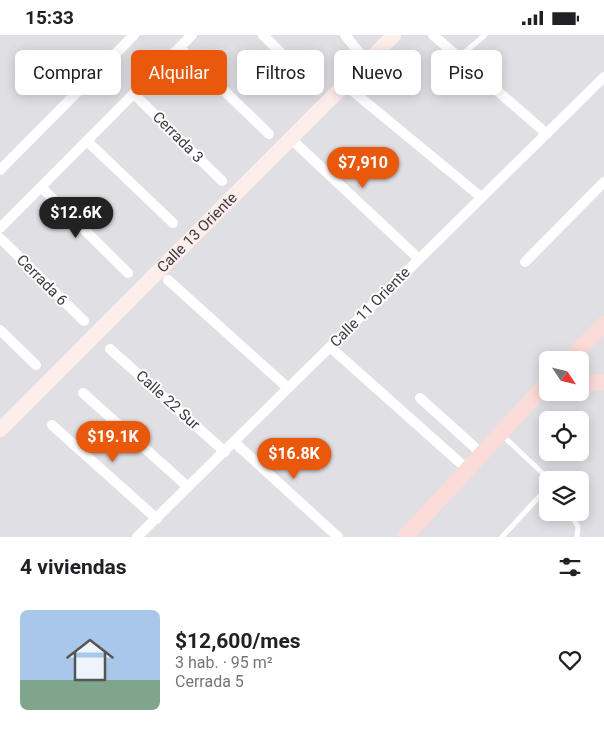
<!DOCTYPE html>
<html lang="es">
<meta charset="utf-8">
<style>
body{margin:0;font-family:Roboto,sans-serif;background:#f6f6f6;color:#202124;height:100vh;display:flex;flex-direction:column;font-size:19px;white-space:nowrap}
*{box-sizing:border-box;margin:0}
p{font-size:16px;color:#757577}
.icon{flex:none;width:28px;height:28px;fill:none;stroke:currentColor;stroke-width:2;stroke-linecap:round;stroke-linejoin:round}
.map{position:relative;height:502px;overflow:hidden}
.panel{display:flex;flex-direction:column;background:#fff;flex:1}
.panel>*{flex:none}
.hud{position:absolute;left:15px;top:15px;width:575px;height:45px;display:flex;gap:10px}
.needle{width:32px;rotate:125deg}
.buttons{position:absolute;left:539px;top:316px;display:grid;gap:10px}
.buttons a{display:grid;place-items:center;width:50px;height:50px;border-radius:8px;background:#fff;box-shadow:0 2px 12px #0003;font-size:25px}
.price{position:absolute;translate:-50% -42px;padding:0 11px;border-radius:18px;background:#ea580c;color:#fff;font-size:16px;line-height:32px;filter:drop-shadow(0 1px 2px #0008)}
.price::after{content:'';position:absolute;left:50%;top:30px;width:15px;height:11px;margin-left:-8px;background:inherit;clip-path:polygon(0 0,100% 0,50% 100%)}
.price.current{background:#222;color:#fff}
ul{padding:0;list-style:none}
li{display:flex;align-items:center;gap:15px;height:125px;padding:0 20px}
li span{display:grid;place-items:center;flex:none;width:140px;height:100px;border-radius:8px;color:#555}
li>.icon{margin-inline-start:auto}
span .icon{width:60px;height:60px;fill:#fffc;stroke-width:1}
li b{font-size:21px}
h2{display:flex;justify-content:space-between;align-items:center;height:60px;padding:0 20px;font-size:21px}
.pill{padding:0 18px;border-radius:8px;background:#fff;box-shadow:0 2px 12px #0003;font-size:18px;line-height:45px}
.pill.current{background:#ea580c;color:#fff}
.status{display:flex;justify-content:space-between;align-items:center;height:35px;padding:0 25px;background:#fff;direction:ltr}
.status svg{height:14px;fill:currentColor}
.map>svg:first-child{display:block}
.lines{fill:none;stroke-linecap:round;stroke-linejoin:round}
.lane{stroke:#fff;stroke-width:5}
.street{stroke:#fff;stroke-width:10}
.secondary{stroke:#fdedeb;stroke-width:15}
.primary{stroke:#fbdbd7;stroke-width:16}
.labels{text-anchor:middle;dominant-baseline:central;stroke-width:4;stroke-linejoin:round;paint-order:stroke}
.street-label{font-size:15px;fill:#3b3b3c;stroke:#fff}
</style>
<div class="status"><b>15:33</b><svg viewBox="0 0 49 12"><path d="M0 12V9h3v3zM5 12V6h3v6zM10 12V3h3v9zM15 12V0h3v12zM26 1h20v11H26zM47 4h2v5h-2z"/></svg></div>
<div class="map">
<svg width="604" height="502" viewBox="0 0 604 502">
<rect width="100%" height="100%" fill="#e0dfe4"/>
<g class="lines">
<path class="lane" d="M459,22L485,0
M502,400L550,445
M570,478L578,492L577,502
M502,502L548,452"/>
<path class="street" d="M263,0L315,52
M345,0L367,27
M433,0L547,99
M180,13L269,99
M344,49L481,162
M134,59L222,146
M290,103L419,224
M87,106L173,188
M0,135L134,0
M41,152L128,238
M0,193L192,0
M0,203L84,286
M525,227L604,147
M168,245L288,353
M0,295L36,330
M330,312L467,434
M110,314L225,417
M83,358L188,452
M420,363L481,418
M52,390L157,484
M234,407L338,502
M137,502L604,42"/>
<path class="secondary" id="s1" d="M0,395L394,0"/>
<path class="primary" d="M569,325L604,289
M580,349L604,347
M405,502L548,347"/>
</g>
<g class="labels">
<g class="street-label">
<text transform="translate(178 102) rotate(45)">Cerrada 3</text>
<text stroke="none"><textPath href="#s1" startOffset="279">Calle 13 Oriente</textPath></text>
<text transform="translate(42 245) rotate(45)">Cerrada 6</text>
<text transform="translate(370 272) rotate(-45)">Calle 11 Oriente</text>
<text transform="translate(168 365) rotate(42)">Calle 22 Sur</text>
</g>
</g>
</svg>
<div class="buttons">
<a><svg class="needle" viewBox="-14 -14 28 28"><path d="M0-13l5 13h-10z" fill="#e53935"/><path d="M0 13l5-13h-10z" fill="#757577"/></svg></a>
<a><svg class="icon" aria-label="locate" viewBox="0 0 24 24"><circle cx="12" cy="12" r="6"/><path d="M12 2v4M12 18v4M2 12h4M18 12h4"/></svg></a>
<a><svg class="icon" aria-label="layers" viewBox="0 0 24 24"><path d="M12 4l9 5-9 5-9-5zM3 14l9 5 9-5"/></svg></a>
</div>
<b class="price" style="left:363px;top:154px">$7,910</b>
<b class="price current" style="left:76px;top:204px">$12.6K</b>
<b class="price" style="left:113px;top:428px">$19.1K</b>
<b class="price" style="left:294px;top:445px">$16.8K</b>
<div class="hud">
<a class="pill">Comprar</a>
<a class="pill current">Alquilar</a>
<a class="pill">Filtros</a>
<a class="pill">Nuevo</a>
<a class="pill">Piso</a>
</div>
</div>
<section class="panel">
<h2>4 viviendas<svg class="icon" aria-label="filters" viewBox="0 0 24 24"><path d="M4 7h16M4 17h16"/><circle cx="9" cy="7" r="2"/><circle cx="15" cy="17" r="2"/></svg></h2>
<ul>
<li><span style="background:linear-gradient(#a9c7e8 70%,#7fa58c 0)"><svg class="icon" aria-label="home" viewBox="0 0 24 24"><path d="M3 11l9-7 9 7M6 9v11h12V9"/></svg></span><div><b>$12,600/mes</b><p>3 hab. · 95 m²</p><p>Cerrada 5</p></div><svg class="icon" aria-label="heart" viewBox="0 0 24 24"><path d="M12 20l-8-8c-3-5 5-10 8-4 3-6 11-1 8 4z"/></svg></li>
</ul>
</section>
